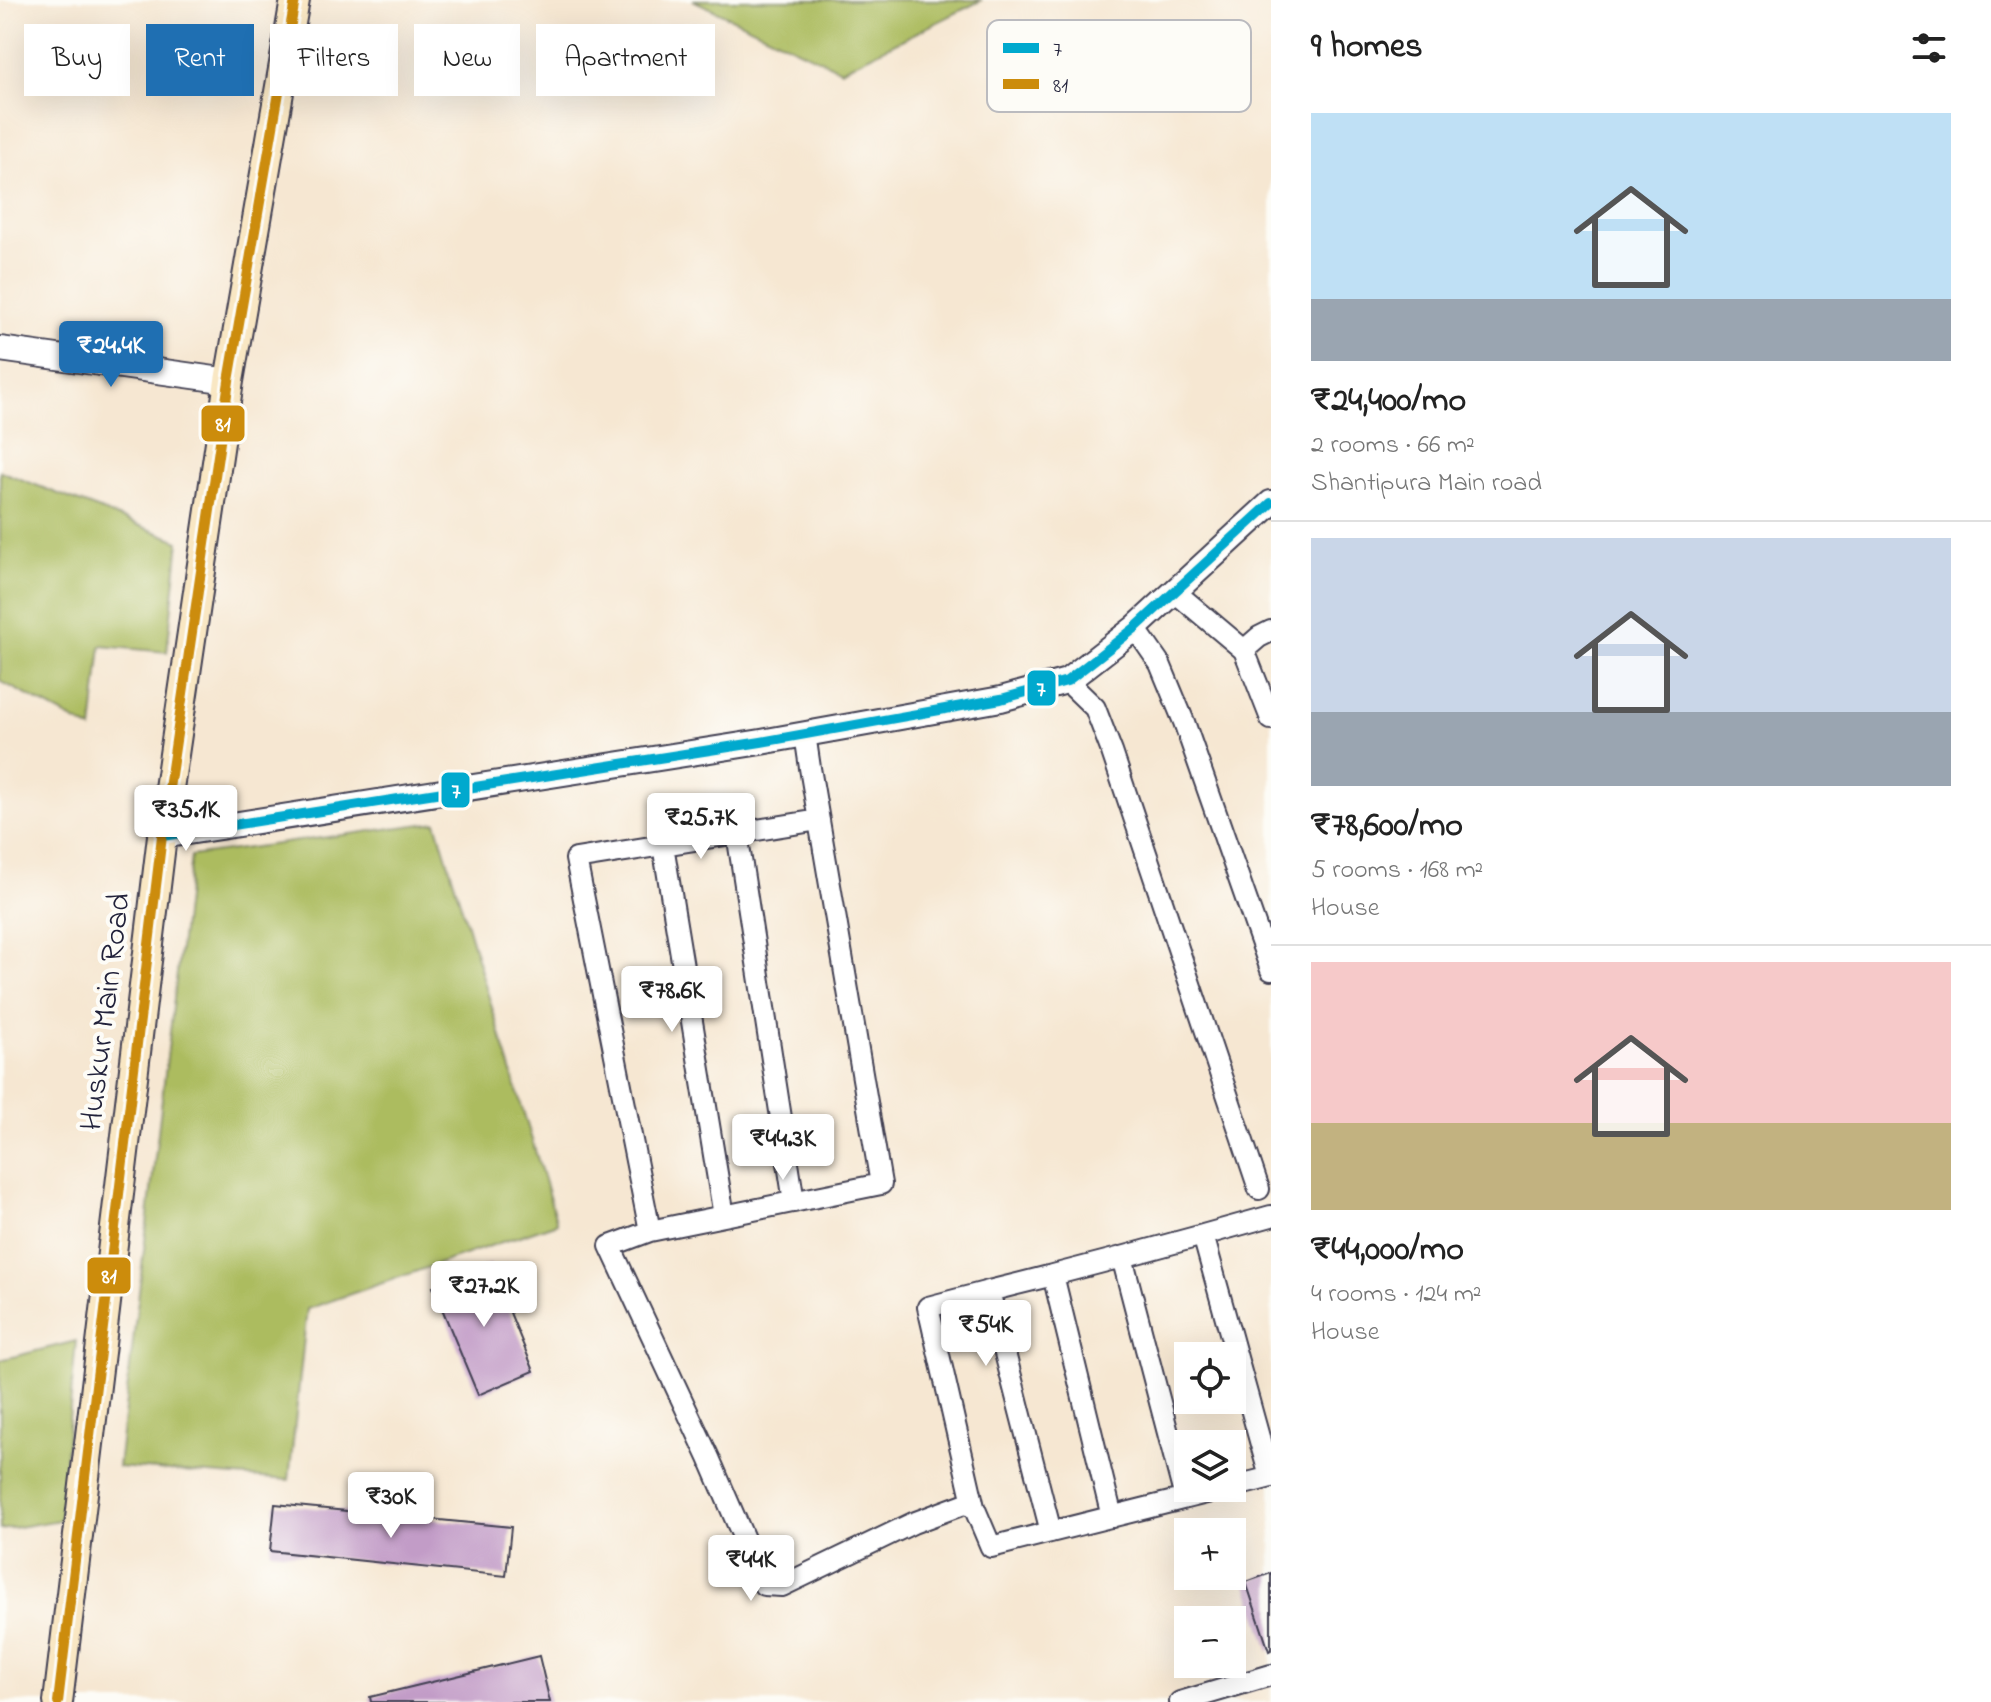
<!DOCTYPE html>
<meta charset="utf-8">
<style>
body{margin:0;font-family:"Indie Flower",sans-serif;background:#f6f6f6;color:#222;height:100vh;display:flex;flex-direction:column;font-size:30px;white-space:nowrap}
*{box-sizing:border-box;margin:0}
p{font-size:26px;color:#767676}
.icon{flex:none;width:44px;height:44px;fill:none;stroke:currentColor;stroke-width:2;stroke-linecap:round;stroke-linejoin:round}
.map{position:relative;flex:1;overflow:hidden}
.panel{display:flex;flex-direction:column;background:#fff;width:720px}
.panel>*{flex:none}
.banner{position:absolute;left:24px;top:24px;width:760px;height:72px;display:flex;gap:16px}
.fabs{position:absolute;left:1174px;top:1342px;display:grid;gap:16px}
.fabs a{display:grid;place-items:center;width:72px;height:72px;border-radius:0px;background:#fff;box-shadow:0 8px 32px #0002;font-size:40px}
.price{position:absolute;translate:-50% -68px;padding:0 18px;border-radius:8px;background:#fff;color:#222;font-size:26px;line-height:52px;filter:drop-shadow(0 2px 4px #0008)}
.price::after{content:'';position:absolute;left:50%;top:48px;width:24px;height:18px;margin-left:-12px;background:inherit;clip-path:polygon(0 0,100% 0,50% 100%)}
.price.current{background:#1f6fb2;color:#fff}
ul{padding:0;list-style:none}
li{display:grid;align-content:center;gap:16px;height:424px;padding:0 40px}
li+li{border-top:2px solid #e0e0e0}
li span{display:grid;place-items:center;height:248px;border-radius:0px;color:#555}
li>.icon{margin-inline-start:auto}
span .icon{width:144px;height:144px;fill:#fffc;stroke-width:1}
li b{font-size:34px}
h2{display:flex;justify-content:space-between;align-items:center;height:96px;padding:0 40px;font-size:34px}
.chip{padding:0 28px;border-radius:0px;background:#fff;box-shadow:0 8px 32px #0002;font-size:28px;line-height:72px}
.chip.current{background:#1f6fb2;color:#fff}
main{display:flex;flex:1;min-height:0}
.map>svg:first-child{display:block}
.green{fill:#acbc5f;stroke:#676f4d;stroke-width:2}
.building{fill:#c29cc7}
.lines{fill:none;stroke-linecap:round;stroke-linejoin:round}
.minor-casing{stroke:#424052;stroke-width:24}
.tertiary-casing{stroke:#424052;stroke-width:28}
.secondary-casing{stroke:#424052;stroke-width:32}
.minor{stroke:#fff;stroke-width:20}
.tertiary{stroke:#fff;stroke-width:24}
.secondary{stroke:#f9e7c3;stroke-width:28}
.bus-1-casing{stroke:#fdfcf7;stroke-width:16}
.bus-2-casing{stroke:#fdfcf7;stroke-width:16}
.bus-1{stroke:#00a9ce;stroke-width:10}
.bus-2{stroke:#cc8c0c;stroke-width:10}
.labels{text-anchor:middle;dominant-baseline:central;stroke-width:8;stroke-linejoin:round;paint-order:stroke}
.street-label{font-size:32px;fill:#22223b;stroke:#fdfcf7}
.key{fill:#fdfcf7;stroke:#bbbbbf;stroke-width:2}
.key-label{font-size:22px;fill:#22223b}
.line-badge{stroke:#fdfcf7;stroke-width:3}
.badge-label{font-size:22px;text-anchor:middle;font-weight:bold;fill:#fff}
</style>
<main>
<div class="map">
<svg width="1271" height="1702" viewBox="0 0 1271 1702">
<rect width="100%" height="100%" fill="#fdfcf7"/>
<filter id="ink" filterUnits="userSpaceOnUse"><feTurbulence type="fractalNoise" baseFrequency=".0125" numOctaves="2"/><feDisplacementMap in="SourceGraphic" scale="16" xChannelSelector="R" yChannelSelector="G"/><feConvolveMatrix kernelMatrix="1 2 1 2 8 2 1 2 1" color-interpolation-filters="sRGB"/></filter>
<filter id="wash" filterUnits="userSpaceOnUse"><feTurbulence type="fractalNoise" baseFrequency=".006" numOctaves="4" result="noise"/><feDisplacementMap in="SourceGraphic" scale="32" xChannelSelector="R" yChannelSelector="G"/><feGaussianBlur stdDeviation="1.8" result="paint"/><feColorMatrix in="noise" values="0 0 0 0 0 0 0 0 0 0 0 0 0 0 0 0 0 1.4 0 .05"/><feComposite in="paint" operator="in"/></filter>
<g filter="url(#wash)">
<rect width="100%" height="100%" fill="#f6e7d2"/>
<path class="green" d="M693,0H982L841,70Z
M0,471L179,541L167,652L101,646L92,730L0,681Z
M436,822L557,1223L307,1309L289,1480L118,1467L191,856Z
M76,1341L60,1520L0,1530V1360Z"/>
<g id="blocks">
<path class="building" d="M490,1264L534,1371L478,1395L433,1287Z
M275,1504L511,1527L506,1576L270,1551Z
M1271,1573V1650L1269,1651L1246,1582Z
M539,1656L550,1702H371L370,1697Z"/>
</g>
</g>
<g filter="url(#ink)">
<use href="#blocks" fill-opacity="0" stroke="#424052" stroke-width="2"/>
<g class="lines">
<g class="minor-casing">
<path id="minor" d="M1175,592L1244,650L1271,719
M1135,628L1160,664L1184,722L1271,970
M1244,650L1259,637L1271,631
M1067,681L1095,708L1112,752L1259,1189
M805,734L810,768L881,1184L650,1231L576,859L819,820
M737,833L794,1202
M663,845L724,1216
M650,1231L610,1246L709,1458L764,1585L782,1586L913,1523L964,1504L974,1507L991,1547L1226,1488
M1270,1477L1203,1235L1271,1216
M1232,1487L1271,1477
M1185,1498L1122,1257L1203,1235
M974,1507L928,1307L989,1291
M1112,1517L1053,1275L1122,1257
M1051,1532L989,1291L1053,1275
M1180,1702L1271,1675"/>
</g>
<g class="tertiary-casing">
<path id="tertiary" d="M0,349L229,381
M162,836L761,742L1001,699L1067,681L1135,628L1271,503"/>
</g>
<g class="secondary-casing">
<path id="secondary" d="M58,1702L162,836L229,381L295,0"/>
</g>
<use href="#minor" class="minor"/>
<use href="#tertiary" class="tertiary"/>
<use href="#secondary" class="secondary"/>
<g class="bus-1-casing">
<path id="bus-1" d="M162,836L761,742L1001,699L1067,681L1135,628L1271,503"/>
</g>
<g class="bus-2-casing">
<path id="bus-2" d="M58,1702L162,836L229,381L295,0"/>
</g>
<use href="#bus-1" class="bus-1"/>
<use href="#bus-2" class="bus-2"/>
</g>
</g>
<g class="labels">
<g class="street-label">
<text transform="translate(107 1012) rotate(-83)">Huskur Main Road</text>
</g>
</g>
<rect x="987" y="20" width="264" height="92" rx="12" class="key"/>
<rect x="1003" y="43" width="36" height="10" fill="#00a9ce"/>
<rect x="1003" y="79" width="36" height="10" fill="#cc8c0c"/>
<g class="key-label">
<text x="1053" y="56">7</text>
<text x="1053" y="92">81</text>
</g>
<g class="line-badge">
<rect x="200" y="404" width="46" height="39" rx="8" fill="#cc8c0c"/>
<rect x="1026" y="669" width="31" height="38" rx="8" fill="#00a9ce"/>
<rect x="440" y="771" width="31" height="38" rx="8" fill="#00a9ce"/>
<rect x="86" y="1256" width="46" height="39" rx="8" fill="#cc8c0c"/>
</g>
<g class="badge-label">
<text x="223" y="431">81</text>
<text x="1041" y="696">7</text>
<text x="456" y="798">7</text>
<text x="109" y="1283">81</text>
</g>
</svg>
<div class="fabs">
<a><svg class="icon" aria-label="locate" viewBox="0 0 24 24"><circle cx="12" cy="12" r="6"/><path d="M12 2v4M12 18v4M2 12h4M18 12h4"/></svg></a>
<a><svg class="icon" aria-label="layers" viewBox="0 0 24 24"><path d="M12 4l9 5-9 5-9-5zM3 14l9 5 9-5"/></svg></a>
<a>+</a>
<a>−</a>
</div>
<b class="price current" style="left:111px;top:389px">₹24.4K</b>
<b class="price" style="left:186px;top:853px">₹35.1K</b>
<b class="price" style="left:701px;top:861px">₹25.7K</b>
<b class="price" style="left:672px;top:1034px">₹78.6K</b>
<b class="price" style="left:783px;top:1182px">₹44.3K</b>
<b class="price" style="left:484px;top:1329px">₹27.2K</b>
<b class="price" style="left:986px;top:1368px">₹54K</b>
<b class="price" style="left:391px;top:1540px">₹30K</b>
<b class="price" style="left:751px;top:1603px">₹44K</b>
<div class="banner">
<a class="chip">Buy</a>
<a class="chip current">Rent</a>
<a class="chip">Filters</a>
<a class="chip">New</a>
<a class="chip">Apartment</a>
</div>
</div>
<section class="panel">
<h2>9 homes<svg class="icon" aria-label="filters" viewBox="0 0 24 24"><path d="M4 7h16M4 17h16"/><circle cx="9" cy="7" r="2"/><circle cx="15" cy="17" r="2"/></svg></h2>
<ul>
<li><span style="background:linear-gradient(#bfe0f5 75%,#9aa5b1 0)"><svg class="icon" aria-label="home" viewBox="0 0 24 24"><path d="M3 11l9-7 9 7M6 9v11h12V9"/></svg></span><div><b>₹24,400/mo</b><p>2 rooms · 66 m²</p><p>Shantipura Main road</p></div></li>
<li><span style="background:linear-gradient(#c9d6e8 70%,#9aa5b1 0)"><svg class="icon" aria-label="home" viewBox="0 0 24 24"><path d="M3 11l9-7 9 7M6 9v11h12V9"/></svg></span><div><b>₹78,600/mo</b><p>5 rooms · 168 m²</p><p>House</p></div></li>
<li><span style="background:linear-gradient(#f6c9c9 65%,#c2b280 0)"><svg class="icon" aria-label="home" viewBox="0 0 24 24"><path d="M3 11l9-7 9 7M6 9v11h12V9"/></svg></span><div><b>₹44,000/mo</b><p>4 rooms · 124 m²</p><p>House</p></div></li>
</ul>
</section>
</main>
